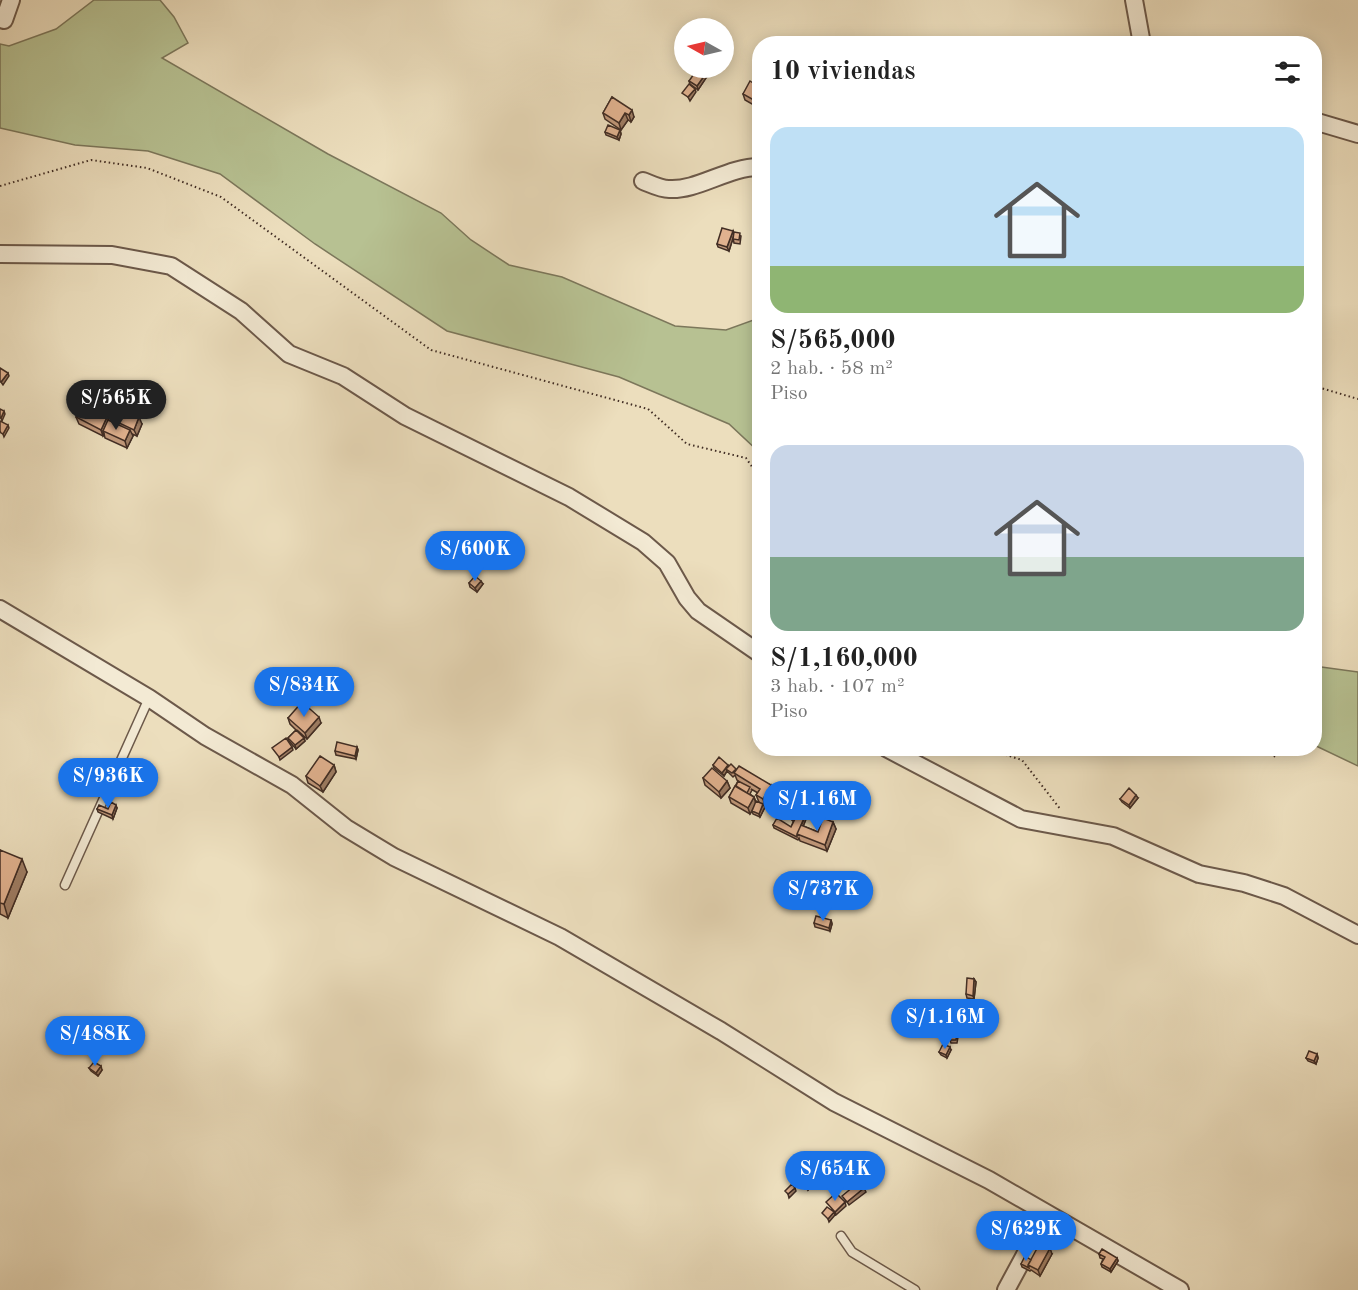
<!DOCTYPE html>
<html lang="es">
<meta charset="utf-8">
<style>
body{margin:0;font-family:"Old Standard TT",serif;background:#f2f2f2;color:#222;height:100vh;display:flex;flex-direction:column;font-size:22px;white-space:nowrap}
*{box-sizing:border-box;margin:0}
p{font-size:20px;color:#767676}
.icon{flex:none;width:33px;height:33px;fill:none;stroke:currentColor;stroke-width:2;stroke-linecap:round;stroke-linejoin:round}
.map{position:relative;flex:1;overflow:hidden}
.panel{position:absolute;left:752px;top:36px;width:570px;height:720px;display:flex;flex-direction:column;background:#fff;border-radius:24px;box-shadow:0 3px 15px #0003}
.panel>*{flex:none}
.needle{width:39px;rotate:278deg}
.buttons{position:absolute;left:674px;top:18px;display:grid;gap:12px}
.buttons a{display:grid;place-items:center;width:60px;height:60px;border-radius:50%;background:#fff;box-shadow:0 3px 15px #0003;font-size:30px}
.price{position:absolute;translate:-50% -51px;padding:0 14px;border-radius:21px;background:#1a73e8;color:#fff;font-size:20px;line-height:39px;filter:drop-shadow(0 2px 3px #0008)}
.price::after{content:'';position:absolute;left:50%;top:36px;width:18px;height:14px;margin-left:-9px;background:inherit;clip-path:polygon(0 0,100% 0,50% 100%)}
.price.on{background:#222;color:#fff}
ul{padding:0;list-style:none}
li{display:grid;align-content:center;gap:12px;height:318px;padding:0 18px}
li span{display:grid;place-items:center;height:186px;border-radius:18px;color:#555}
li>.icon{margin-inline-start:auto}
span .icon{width:108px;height:108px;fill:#fffc;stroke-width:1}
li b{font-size:26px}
h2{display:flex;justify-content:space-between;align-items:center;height:72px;padding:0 18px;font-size:26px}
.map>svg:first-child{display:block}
.green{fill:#b7c192;stroke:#7c775b;stroke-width:1.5}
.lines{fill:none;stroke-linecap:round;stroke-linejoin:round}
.service-casing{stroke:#6c594a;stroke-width:11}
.minor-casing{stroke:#6c594a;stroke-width:20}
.path{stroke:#412d24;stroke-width:2;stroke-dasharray:1.5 3;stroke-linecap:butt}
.service{stroke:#f3ead4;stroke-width:8}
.minor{stroke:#f3ead4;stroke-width:16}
.wall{fill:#c2997b;stroke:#412d24;stroke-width:1.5;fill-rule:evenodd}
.shaded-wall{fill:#9e7d64;stroke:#412d24;stroke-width:1.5}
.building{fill:#e1b28f;stroke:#412d24;stroke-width:1.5}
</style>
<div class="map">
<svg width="1358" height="1290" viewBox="0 0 1358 1290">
<rect width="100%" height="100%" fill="#ecdebd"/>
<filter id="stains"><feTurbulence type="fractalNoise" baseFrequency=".00333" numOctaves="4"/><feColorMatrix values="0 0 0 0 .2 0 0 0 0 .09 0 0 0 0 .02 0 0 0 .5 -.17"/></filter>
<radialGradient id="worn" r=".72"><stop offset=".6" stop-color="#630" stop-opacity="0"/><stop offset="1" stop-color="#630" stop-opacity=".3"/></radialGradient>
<path class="green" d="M94,0H160L174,17L188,43L162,58L328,154L441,213L471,240L509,265L562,277L675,326L726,330L759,318V452L729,424L619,377L447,331L315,244L220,174L148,151L75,145L0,128V44L9,46L56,29Z
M1314,666L1358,672V766L1314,745Z"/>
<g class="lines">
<g class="service-casing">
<path id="service" d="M65,885L149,698
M841,1236L852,1252L915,1290"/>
</g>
<g class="minor-casing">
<path id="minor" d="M1134,0L1142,44
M4,20L11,0
M1314,121L1358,134
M643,181C651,184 660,189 669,189C697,191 728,167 759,167
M0,254L112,255L171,266L241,311L289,354L343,376L405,416L569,497L643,542L667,563L687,598L698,611L759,653
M0,609L149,698L205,736L292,785L346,828L394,857L560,937L721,1031L834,1102L989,1180L1180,1290
M886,748L1021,819L1113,836L1199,874L1244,883L1284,896L1358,935
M1006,1290L1047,1214"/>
</g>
<path class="path" d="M0,186L91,160L147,168L221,197L431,350L648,409L687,444L746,458L759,477
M1314,386L1358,399
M984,748L1022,760L1061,810
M1248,748L1277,757"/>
<use href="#service" class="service"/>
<use href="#minor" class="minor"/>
</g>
<path class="wall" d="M707,72L708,75L698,90L690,84L689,81Z
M759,87V108L745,100L743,94Z
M612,97L634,117L631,122L628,120L621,130L605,119L603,113Z
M620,130L621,134L619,140L606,135L605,132Z
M733,231V233L741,236L740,244L734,243L733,238L729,251L718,247L717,244Z
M102,400L104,404L101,412L92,409L107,417L108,420L118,424L117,422L142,424L137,436L132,434L133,436L127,448L105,438L104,434L103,436L79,424L76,417L90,408L89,405Z
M120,413L117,420L111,418L110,415Z
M469,583L483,584L477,592L470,587Z
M288,718L321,723L307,739L297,730L304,738L305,741L296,749L289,741L288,738L296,730L290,724Z
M357,747L358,750L356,759L336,755L335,751Z
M334,765L336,772L323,792L308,783L306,776Z
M713,765L729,766L736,770L771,785L773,791L765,806L764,805L765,807L760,817L753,814L752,811L750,814L731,803L729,797L738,781L737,780L735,775L733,777L727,771L724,776L714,768ZM751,789L758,793L756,795L759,802H756L754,797L750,794L752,790Z
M703,778L727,781L730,788L721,798L705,785Z
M1138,798L1130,808L1122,802L1120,799Z
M117,808L113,819L98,812L97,809Z
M785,812L798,814L806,819L803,826L818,832L833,822L836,829L827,851L800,841L799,838L798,840L774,828L773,825L791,827L795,818L793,821L786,815Z
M0,850L27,872L8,918L0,914Z
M845,879L844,885H839L838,881Z
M843,890L840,900L824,894L822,891Z
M831,920L832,924L830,931L815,927L814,923Z
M974,979L976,982L974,999L967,998L966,994Z
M958,1037L957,1043H951L950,1040Z
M951,1050L947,1058L941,1055L939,1052Z
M1317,1054L1318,1058L1316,1064L1308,1061L1306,1058Z
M89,1068L102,1070L98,1076L91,1071Z
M797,1181H810L812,1184L808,1190L798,1184Z
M1052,1254L1040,1276L1031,1270L1030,1271L1022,1267L1021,1264L1031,1260Z
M1099,1254L1117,1258L1118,1261L1111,1272L1102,1267L1101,1264L1103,1259L1100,1258Z"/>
<path class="shaded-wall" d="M707,72L708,75L698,90L697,86Z
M695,89L696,92L690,101L688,97Z
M632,110L634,117L631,122L629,115Z
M625,113L628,120L621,130L619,123Z
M620,130L621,134L619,140L617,137Z
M733,231L734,235L729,251L727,247Z
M8,373L9,376L3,385L1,382Z
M102,400L104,404L101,412L100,408Z
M118,409L120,413L117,420L116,417Z
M4,411L5,414L2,421L1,418Z
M107,417L110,423L103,431L104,434L103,436L101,430Z
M139,417L142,424L137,436L134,430Z
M8,425L9,428L4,437L3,434Z
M130,430L133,436L127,448L125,441Z
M481,581L483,584L477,592L475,588Z
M319,717L321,723L307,739L305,733Z
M304,738L305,741L296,749L295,745Z
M292,747L293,750L280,760L279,757Z
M357,747L358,750L356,759L355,756Z
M334,765L336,772L323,792L320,786Z
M728,765L730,768L726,769L727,771L724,776L722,773Z
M727,781L730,788L721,798L719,792Z
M771,785L773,791L765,806L763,799Z
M1136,795L1138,798L1130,808L1129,805Z
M754,797L756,804L750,814L748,808Z
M763,804L765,807L760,817L759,814Z
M116,805L117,808L113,819L112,815Z
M797,812L798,815L793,821L791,818Z
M805,816L806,819L800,835L798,834Z
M833,822L836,829L827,851L825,845Z
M22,859L27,872L8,918L4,904Z
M842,886L843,890L840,900L839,896Z
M831,920L832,924L830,931L829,928Z
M974,979L976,982L974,999L973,996Z
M950,1047L951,1050L947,1058L946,1055Z
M1317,1054L1318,1058L1316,1064L1314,1061Z
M101,1066L102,1070L98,1076L96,1073Z
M810,1181L812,1184L808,1190L807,1187Z
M795,1188L796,1191L789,1198L788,1194Z
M864,1188L866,1192L849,1205L847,1202Z
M845,1202L846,1206L836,1215L835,1212Z
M834,1212L835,1215L829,1222L828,1219Z
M1050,1248L1052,1254L1040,1276L1038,1270Z
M1117,1258L1118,1261L1111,1272L1110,1269Z"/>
<path class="building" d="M698,68H701L707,72L697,86L689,81Z
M750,81L759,87V103L743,94Z
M689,84L695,89L688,97L682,93Z
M612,97L632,110L629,115L625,113L619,123L603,113Z
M608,125L620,130L617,137L605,132Z
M722,228L733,231L727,247L717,244Z
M734,232L740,233L739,240L733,239Z
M0,368L8,373L1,382L0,381Z
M92,397L102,400L100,408L89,405Z
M83,404L107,417L101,430L76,417Z
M112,407L118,409L116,417L110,415Z
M0,409L4,411L1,418H0Z
M123,410L139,417L134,430L117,422Z
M108,420L130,430L125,441L103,431Z
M0,421L8,425L3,434L1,433L0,431Z
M475,576L481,581L475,588L469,583Z
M302,702L319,717L305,733L288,718Z
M296,730L304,738L295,745L288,738Z
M286,738L292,747L279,757L272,748Z
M337,742L357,747L355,756L335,751Z
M320,756L334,765L320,786L306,776Z
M719,757L728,765L722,773L713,765Z
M731,764L736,769L732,773L726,769Z
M739,766L771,785L763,799L756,795L760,789L734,773Z
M712,768L727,781L719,792L703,778Z
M738,781L750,787L747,793L736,786Z
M735,786L754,797L748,808L729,797Z
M1129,788L1136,795L1129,805L1120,799Z
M756,801L763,804L759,814L752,811Z
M111,802L116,805L112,815L97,809L99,805L108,809Z
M790,806L797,812L791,818L785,812Z
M798,813L805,816L797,834V837L773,825L777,818L791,827Z
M823,818L833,822L825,845L797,834L801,825L818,832Z
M0,850L22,859L4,904L0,903Z
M839,875L844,876L843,882L838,881Z
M825,881L842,886L839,896L822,891Z
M816,916L831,920L829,928L814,923Z
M967,978L974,979L973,996L966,994Z
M950,1033H957L956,1040H950Z
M943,1044L950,1047L946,1055L939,1052Z
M1309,1051L1317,1054L1314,1061L1306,1058Z
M94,1062L101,1066L96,1073L89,1068Z
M801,1175L810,1181L807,1187L797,1181Z
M859,1182L864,1188L847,1202L842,1196Z
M792,1184L795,1188L788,1194L785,1191Z
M836,1193L845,1202L835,1212L826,1202Z
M827,1207L834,1212L828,1219L822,1213Z
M1040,1243L1050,1248L1038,1270L1028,1265Z
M1102,1249L1117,1258L1110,1269L1101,1264L1105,1257L1099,1254Z
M1025,1256L1031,1260L1028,1265L1029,1268L1021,1264Z"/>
<rect width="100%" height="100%" filter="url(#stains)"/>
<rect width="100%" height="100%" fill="url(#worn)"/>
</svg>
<div class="buttons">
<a><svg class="needle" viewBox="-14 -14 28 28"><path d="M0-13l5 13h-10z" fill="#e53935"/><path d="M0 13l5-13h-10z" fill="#767676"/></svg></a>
</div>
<b class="price on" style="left:116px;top:431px">S/565K</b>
<b class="price" style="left:475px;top:582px">S/600K</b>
<b class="price" style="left:304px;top:718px">S/834K</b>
<b class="price" style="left:108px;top:809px">S/936K</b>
<b class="price" style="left:817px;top:832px">S/1.16M</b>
<b class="price" style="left:823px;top:922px">S/737K</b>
<b class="price" style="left:945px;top:1050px">S/1.16M</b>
<b class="price" style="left:95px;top:1067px">S/488K</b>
<b class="price" style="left:835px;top:1202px">S/654K</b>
<b class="price" style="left:1026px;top:1262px">S/629K</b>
<section class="panel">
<h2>10 viviendas<svg class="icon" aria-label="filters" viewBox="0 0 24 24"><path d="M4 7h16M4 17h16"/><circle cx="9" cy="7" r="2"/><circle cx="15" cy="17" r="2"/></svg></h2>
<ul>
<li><span style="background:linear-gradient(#bfe0f5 75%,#8fb573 0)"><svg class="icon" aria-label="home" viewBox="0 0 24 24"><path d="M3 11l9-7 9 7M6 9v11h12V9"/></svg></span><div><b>S/565,000</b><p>2 hab. · 58 m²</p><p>Piso</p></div></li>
<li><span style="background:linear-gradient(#c9d6e8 60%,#7fa58c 0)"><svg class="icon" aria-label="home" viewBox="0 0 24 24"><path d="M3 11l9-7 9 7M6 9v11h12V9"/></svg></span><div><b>S/1,160,000</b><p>3 hab. · 107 m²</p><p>Piso</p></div></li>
</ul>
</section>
</div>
